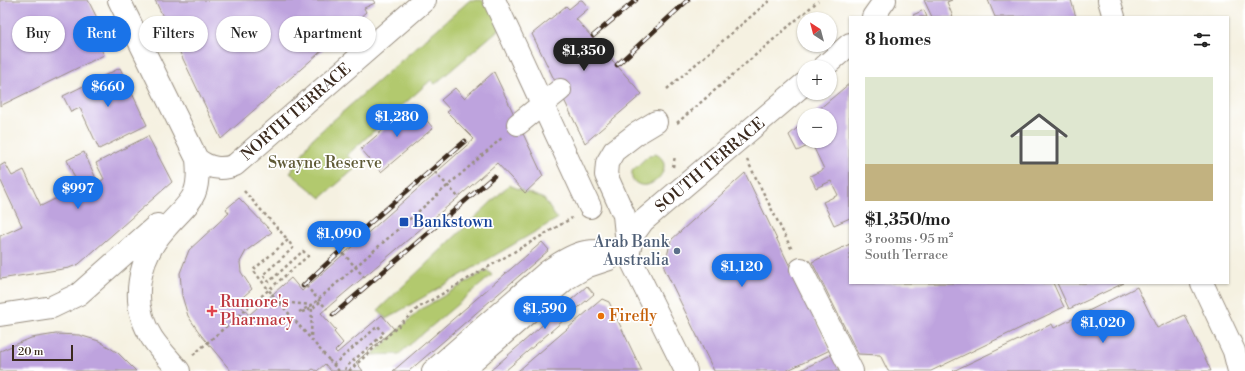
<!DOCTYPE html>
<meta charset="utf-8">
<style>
body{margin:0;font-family:"Libre Bodoni",serif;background:#f2f2f2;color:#222;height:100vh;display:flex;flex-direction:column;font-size:15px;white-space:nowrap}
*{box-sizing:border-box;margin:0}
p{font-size:13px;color:#767676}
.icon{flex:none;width:22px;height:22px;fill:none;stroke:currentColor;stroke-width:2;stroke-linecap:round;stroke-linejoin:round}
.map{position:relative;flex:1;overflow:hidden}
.drawer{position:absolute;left:849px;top:16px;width:380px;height:268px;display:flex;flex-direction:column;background:#fff;border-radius:0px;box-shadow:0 1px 3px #0004}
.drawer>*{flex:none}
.banner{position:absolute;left:12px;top:16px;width:380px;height:36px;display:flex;gap:8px}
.needle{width:26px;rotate:324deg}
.buttons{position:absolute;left:797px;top:12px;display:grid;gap:8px}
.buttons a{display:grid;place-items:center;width:40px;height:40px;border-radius:50%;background:#fff;box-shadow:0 1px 3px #0004;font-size:20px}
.scale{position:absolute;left:12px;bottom:10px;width:61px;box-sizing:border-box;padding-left:4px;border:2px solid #3b2a1e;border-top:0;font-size:11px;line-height:14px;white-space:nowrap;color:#3b2a1e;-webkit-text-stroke:3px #fff;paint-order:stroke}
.price{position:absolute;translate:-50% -34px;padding:0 9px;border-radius:14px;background:#1a73e8;color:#fff;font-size:13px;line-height:26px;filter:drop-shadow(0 1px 2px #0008)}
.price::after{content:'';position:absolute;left:50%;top:24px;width:12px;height:9px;margin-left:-6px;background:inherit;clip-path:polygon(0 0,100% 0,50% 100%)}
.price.active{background:#222;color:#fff}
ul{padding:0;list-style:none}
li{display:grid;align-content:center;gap:8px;height:212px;padding:0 16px}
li+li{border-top:1px solid #e0e0e0}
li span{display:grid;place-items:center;height:124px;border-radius:0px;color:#555}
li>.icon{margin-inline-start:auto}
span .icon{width:72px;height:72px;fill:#fffc;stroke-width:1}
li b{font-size:17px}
h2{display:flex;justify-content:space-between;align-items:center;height:48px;padding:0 16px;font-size:17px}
.pill{padding:0 14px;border-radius:18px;background:#fff;box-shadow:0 1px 3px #0004;font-size:14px;line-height:36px}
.pill.active{background:#1a73e8;color:#fff}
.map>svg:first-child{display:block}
.green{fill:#b2c96e;stroke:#767a46}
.building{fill:#bea3de}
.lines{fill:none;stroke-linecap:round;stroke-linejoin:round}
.minor-casing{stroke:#988e80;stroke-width:24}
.path{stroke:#988e80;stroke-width:2.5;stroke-dasharray:3 3;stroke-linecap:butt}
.minor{stroke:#fff;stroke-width:22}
.rail-casing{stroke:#3b2a1e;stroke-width:4.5}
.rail{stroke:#fff;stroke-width:3;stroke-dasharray:9;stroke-linecap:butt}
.path-bridge{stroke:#988e80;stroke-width:2.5;stroke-dasharray:3 3;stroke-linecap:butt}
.transit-dot{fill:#1a4fb4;stroke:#fff;stroke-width:1.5}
.service-dot{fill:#5c6f8a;stroke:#fff;stroke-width:1.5}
.health-dot{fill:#e0444e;stroke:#fff;stroke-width:1.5}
.food-dot{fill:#e8710a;stroke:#fff;stroke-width:1.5}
.labels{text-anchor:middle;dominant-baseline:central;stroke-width:3.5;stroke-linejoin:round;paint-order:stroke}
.street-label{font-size:16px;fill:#3b2a1e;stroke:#fff}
.park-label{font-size:16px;fill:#5f5a36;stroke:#fff}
.transit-label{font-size:16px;fill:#164399;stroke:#fff;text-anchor:start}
.service-label{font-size:16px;fill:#4e5e75;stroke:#fff;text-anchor:end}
.health-label{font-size:16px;fill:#be3a42;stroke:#fff;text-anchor:start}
.food-label{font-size:16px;fill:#c56008;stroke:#fff;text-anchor:start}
</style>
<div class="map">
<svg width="1245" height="371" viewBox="0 0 1245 371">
<rect width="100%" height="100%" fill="#fff"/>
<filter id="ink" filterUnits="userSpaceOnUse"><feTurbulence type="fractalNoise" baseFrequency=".025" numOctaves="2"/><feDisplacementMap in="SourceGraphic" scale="8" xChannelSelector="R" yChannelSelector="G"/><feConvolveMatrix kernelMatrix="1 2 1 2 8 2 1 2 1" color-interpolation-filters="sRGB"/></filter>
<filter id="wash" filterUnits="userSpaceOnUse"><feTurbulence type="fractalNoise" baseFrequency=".012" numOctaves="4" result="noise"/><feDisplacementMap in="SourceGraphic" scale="16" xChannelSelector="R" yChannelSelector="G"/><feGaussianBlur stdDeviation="0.9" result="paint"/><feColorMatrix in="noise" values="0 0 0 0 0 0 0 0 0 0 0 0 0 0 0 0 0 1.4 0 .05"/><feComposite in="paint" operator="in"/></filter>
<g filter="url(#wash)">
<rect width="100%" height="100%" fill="#f5f1e1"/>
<path class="green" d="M470,0H482L504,25L435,84L431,80L347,155L358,166L321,198L290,173L312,139Z
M656,154C679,166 647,199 632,179V171L649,155Z
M509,185L544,199L557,219L386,319L378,310Z
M487,270L492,275L399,354L372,355L420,310Z"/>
<g id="blocks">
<path class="building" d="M0,0H88L97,18L88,23L104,55L0,106Z
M155,0H373L375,3L364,8L366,12L221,139Z
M580,0H582L589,8L576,19L642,94L585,143L532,34L566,6L569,9Z
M924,0H952L947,2L953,17H932Z
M988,0H1071L1076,17H995Z
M924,10L927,17H913V15Z
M120,68L147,125L99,149L80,108L71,112L63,96Z
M494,72L543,176L525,193L497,163L454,201L321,313L336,330L334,332L343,343L335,351L337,353L382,315L394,329L356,362L363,371H331L325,364L317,371L313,369L310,371H231L201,335L188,316L182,296L180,273L189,250L229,213L226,209L239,198L272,232L246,251L240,262L241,272L252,289L237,302L249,315L291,278L302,291L474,139L447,112L450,110L441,100L455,88L464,98Z
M850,83V218L834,225L823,202L838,195L831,181L816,188L810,176L824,169L812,144L797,151L789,135L804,122V141H830V115H812Z
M413,104L433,128L381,172L361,149Z
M148,136L172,182L79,264L69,268L0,279V236L22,226L0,179V166L5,163L12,176L24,170L41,206L69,192L67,188L77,183L67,160L84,152L98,183L104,179L96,163Z
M745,173L830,350L786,371H714L664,268L671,240Z
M542,242L549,250L409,371H393Z
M850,244V283H1053L1064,307L931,371H888L880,355L858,354L812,262Z
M1057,283H1124L1069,309Z
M587,286L594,294L505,371H490Z
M1137,287L1157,328L1185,315L1211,371H953L1052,324L1054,328Z
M602,299L609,302L642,371H518Z
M56,334L79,335L99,341L118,353L136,371H0V351L31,338Z
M833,354L841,371H799Z"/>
</g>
</g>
<g filter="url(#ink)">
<use href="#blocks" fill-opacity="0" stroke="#988e80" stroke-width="1"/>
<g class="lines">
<g class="minor-casing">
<path id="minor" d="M119,0L197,159C201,200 189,201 165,229C138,259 129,303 152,338C160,350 170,360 179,371
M494,0L590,207
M1109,0L1114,17
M873,17L885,0
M824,67L850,44
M656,122L636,134L614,151L607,163L606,175L624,215L628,254L686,371
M518,124L560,90
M197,159C209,168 221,171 235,165L425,0
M629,251L633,235L643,221L804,84
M801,269L852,371
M1202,283L1234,351L1239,371
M0,315L52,307L79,294L157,225
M433,371L547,272C579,249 590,248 628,254
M461,371L566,279L588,266L609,259"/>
</g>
<path class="path" d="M667,89L770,0
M677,123L818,1
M747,160L792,250
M673,167L675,156
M435,172L459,198
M244,191L288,240L253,270L272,294
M343,253L365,278
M306,286L327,309
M299,312L312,305L503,137
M302,312L313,308L320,302
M193,355L308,256L303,251L269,282L263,275L293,248L288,240
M329,360L339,371
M333,365L378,326L384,334L346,367L345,371
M349,371L418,308L572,218"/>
<use href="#minor" class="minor"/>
<g class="rail-casing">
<path id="rail" d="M593,36L636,0
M617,65L688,0
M303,286L370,223L465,141
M333,315L494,176"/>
</g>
<use href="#rail" class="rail"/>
<path class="path-bridge" d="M272,294L329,360
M280,302L312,305L311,338"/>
</g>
</g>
<rect class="transit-dot" x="399" y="217" width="10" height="10" rx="2"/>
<circle class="service-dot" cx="677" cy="251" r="4"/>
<path class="health-dot" d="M210 305h4v4h4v4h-4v4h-4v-4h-4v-4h4z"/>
<circle class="food-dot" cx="601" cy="316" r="4"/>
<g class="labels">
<g class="street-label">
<text transform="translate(296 112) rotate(-41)">NORTH TERRACE</text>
<text transform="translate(710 165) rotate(-40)">SOUTH TERRACE</text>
</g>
<g class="park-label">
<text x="325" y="163">Swayne Reserve</text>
</g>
<g class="transit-label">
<text x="413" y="222">Bankstown</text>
</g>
<g class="service-label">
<text x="669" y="242">Arab Bank<tspan x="669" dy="18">Australia</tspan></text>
</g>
<g class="health-label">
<text x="220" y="302">Rumore's<tspan x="220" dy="18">Pharmacy</tspan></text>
</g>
<g class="food-label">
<text x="609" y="316">Firefly</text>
</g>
</g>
</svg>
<div class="buttons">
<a><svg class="needle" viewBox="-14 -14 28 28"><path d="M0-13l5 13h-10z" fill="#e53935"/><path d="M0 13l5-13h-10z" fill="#767676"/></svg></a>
<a>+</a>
<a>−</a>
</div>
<div class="scale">20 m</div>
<b class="price active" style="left:584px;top:72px">$1,350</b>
<b class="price" style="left:108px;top:108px">$660</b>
<b class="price" style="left:397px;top:138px">$1,280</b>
<b class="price" style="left:78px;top:210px">$997</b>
<b class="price" style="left:339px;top:255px">$1,090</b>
<b class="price" style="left:742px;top:288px">$1,120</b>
<b class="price" style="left:545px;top:330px">$1,590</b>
<b class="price" style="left:1103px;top:344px">$1,020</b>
<div class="banner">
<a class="pill">Buy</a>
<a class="pill active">Rent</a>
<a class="pill">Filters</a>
<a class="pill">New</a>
<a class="pill">Apartment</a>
</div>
<section class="drawer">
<h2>8 homes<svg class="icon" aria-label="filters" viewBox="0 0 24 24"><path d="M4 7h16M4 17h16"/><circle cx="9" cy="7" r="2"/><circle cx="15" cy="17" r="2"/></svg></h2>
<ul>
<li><span style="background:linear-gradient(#dfe7d0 70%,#c2b280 0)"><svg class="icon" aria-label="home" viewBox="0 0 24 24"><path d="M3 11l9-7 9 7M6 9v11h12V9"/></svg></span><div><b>$1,350/mo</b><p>3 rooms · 95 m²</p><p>South Terrace</p></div></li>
</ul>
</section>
</div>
